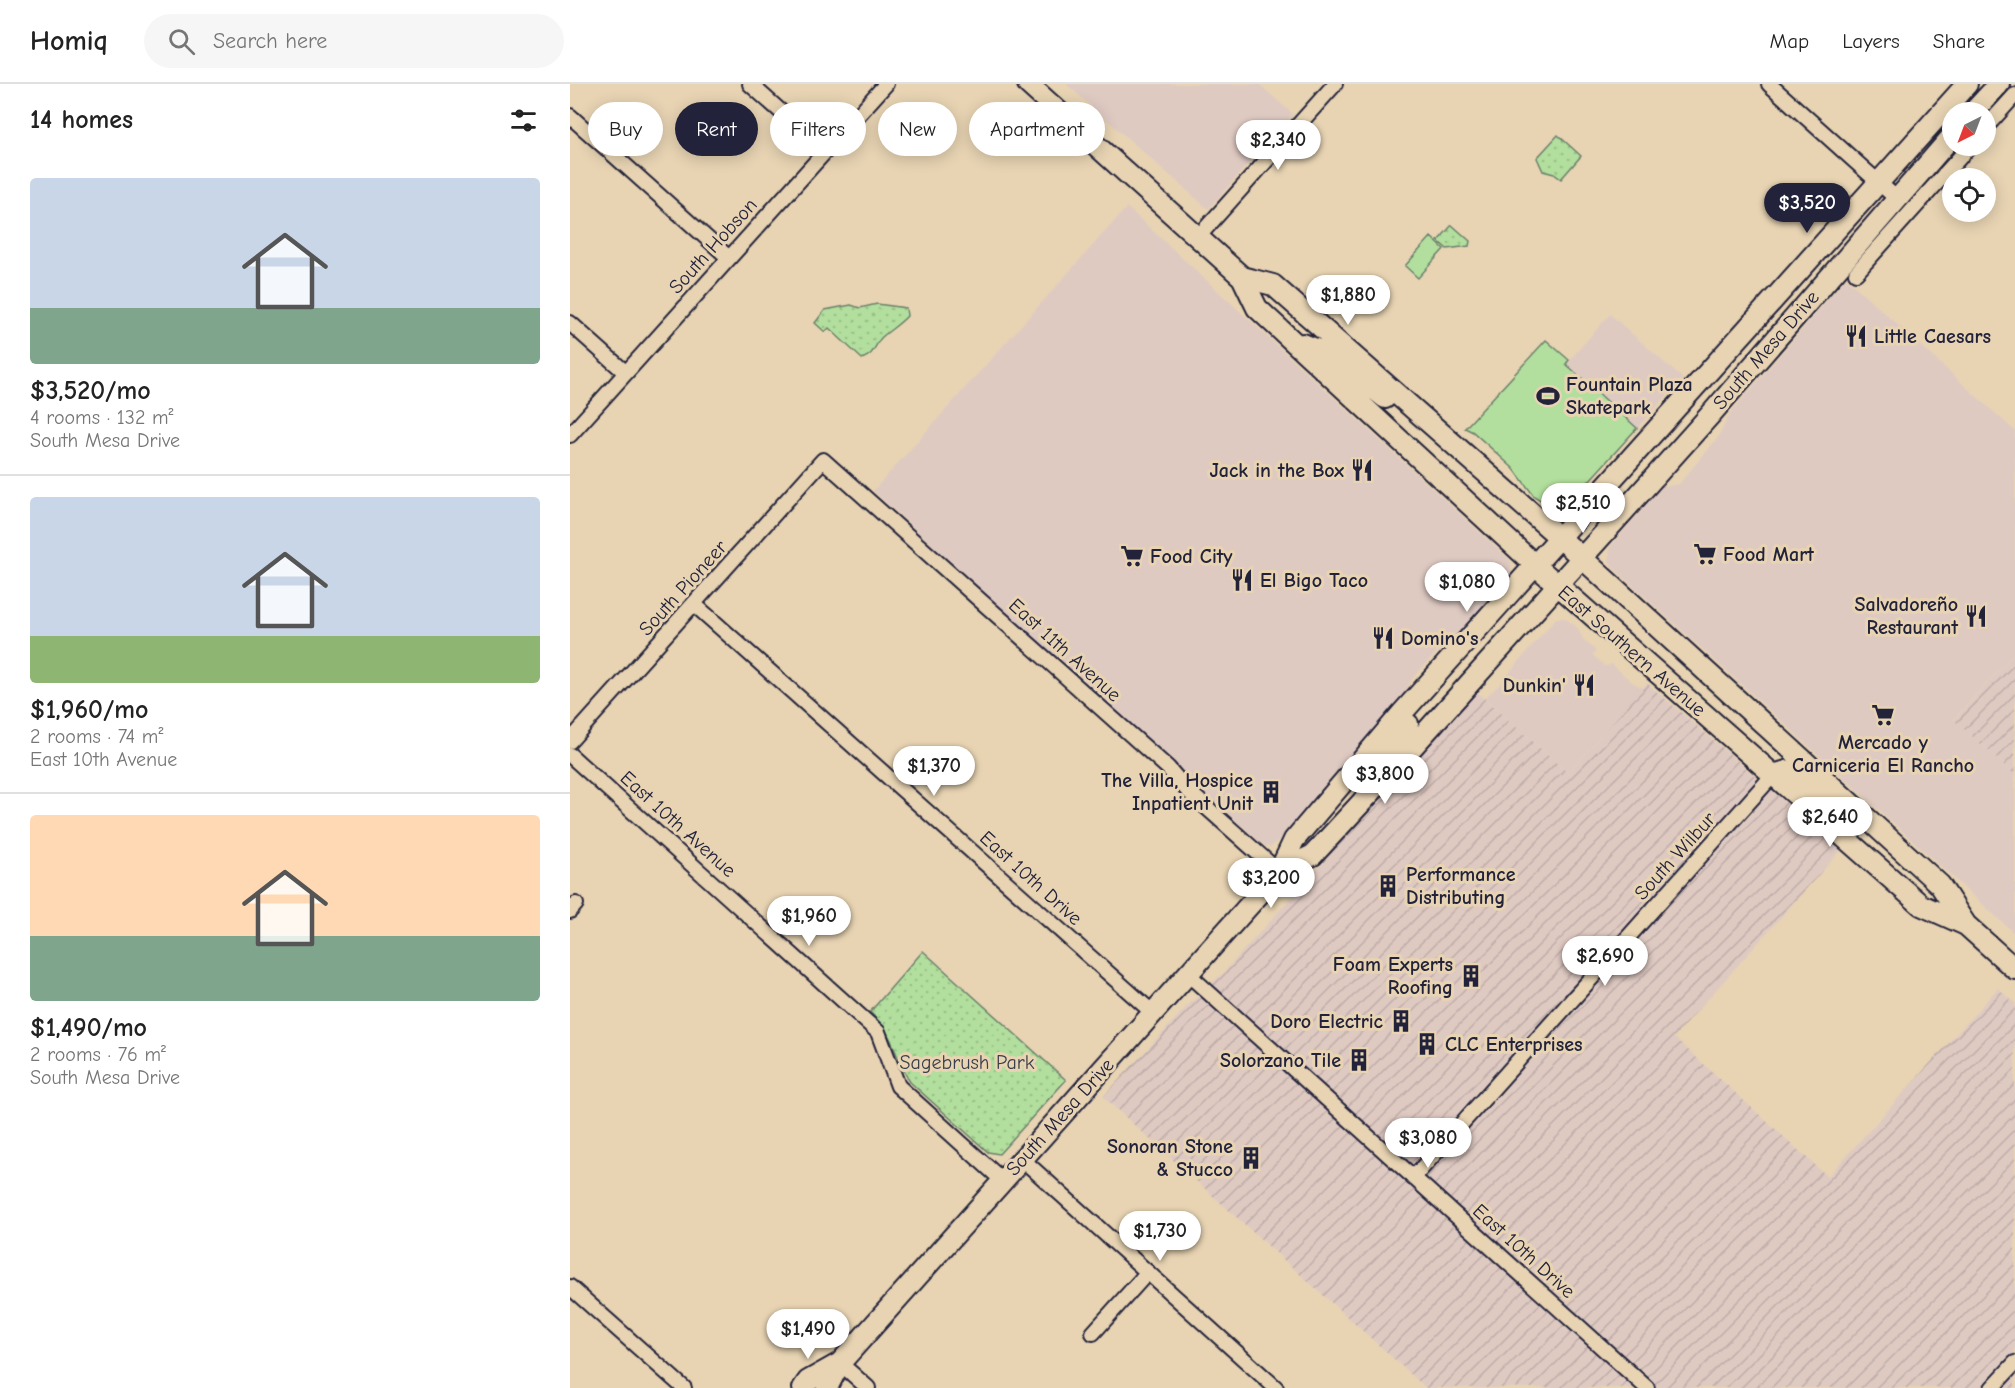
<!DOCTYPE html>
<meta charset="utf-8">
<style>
body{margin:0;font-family:"Comic Neue",sans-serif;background:#f6f6f6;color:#222;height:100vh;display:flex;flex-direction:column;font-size:22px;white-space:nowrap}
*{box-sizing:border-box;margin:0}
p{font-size:20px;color:#767676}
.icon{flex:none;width:33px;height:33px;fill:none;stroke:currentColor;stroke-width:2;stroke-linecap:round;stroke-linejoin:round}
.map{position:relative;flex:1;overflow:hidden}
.panel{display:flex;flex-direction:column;background:#fff;width:570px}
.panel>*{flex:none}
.banner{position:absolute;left:18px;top:18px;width:570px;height:54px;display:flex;gap:12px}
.needle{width:39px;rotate:222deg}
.controls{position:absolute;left:1372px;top:18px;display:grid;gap:12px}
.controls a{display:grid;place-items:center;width:54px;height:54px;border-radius:50%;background:#fff;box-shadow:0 3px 15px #0003;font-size:30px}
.price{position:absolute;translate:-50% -51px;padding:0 14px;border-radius:21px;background:#fff;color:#222;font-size:20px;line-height:39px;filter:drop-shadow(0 2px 3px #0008)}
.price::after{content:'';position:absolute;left:50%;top:36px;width:18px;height:14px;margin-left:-9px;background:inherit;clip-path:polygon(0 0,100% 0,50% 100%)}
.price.active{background:#22223b;color:#fff}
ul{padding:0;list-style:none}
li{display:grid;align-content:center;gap:12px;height:318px;padding:0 30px}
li+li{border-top:2px solid #e0e0e0}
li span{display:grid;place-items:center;height:186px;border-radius:6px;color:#555}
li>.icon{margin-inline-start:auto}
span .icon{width:108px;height:108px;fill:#fffc;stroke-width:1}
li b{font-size:26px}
h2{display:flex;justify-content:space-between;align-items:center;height:72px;padding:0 30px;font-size:26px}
.pill{padding:0 21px;border-radius:27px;background:#fff;box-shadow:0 3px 15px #0003;font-size:21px;line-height:54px}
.pill.active{background:#22223b;color:#fff}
header{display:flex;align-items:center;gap:36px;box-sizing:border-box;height:84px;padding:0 30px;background:#fff;border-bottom:2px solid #e0e0e0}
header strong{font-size:28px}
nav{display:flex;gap:33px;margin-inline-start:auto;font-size:21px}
.search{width:420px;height:54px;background:#f6f6f6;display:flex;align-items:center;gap:15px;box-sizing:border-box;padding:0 21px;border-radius:33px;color:#767676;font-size:22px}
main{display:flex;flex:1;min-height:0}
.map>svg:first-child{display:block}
.built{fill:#dfcac2}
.industrial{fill:url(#industrial-furrows)}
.grass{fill:url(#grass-dots);stroke:#6a806c;stroke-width:1.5}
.pitch{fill:#b2df9d;stroke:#6a806c;stroke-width:1.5}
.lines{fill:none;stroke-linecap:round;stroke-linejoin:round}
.street-casing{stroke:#22223b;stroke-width:18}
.secondary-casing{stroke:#22223b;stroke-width:24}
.street{stroke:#e8d4b3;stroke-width:14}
.secondary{stroke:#e8d4b3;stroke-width:20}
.labels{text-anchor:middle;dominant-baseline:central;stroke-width:6;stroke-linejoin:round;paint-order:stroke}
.street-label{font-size:20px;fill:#22223b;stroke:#e8d4b3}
.poi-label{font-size:20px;font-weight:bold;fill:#22223b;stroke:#e8d4b3;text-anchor:start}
.park-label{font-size:20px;fill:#383e4a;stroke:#e8d4b3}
</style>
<header>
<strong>Homiq</strong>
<div class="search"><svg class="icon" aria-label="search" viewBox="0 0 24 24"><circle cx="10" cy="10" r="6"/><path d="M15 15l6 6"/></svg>Search here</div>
<nav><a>Map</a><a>Layers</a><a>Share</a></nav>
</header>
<main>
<section class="panel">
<h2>14 homes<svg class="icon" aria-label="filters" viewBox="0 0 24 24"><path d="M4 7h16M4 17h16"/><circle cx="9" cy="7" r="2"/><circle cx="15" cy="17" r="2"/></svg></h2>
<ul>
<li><span style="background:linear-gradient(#c9d6e8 70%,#7fa58c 0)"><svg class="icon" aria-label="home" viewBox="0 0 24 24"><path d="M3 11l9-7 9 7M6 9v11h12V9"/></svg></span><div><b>$3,520/mo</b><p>4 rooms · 132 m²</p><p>South Mesa Drive</p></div></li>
<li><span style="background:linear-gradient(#c9d6e8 75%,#8fb573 0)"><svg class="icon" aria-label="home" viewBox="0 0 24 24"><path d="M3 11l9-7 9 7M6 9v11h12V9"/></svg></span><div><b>$1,960/mo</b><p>2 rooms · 74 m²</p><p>East 10th Avenue</p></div></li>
<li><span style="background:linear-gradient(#ffd9b3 65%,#7fa58c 0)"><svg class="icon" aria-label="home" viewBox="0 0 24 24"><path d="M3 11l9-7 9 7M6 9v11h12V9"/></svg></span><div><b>$1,490/mo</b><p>2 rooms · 76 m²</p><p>South Mesa Drive</p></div></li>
</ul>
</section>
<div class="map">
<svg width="1445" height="1304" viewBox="0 0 1445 1304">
<defs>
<pattern id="industrial-furrows" width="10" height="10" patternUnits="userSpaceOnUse" patternTransform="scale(1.5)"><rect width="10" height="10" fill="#dfcac2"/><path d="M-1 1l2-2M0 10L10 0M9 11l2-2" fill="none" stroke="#bfada8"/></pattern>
<pattern id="grass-dots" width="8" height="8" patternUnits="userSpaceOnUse" patternTransform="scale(1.5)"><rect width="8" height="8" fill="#b2df9d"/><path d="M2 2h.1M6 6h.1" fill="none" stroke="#99bf88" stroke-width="1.8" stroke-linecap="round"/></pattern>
</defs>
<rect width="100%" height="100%" fill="#e8d4b3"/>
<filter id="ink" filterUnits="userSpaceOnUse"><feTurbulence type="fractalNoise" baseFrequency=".0167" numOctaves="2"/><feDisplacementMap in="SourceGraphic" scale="12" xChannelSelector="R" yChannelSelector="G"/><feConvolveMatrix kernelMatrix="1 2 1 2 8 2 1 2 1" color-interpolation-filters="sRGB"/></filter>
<g filter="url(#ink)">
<path class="built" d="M496,0H689L723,30L638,125Z
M557,123L941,477L942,494L911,529L875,559L842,595L826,627L742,724L701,763L694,762L631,706L303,407Z
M1276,194L1445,347V568L1384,635L1445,691V850L1042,483L1039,476L1040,463L1044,458L1092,403L1109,400L1149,352L1161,328Z
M1040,230L1113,295L1067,344L996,280Z
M986,534H995L1008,544L1013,555L1026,567L1023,571L1035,582L1042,580L1062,598L1074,604L998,689L914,614L928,602Z"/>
<path class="industrial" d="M1445,568V691L1384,636Z
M1077,599L1271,766L1104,953L1248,1084L1258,1092L1428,904L1445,919V1304H856L533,1013L620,919L653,889L907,608L998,689Z"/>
<path class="grass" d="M988,51L1011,72L991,95L984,90L973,87L967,74Z
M882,141L900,157L899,162L877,165L868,157Z
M307,220L336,224L337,232C330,240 317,248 311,254C303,264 305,270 292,275L259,244L255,248L245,239L255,226L281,221L290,224Z
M353,867L496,996L429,1070L418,1068L340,998C323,971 326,952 300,928Z"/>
<path class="pitch" d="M861,153L874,165L848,194L835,182Z
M976,256L999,276L996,280L1067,344L1000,418L986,426L964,412L944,385L903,348L895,344Z"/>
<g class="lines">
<g class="street-casing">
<path id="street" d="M180,0L255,67
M1199,0L1326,114
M0,32L159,174
M1416,43L1445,11
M628,153L765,0
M1286,189L1400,62
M0,239L56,289
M0,351L316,0
M124,520L583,929
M0,657L253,376L598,684L617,706L709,788
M0,671L308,948L328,1002L433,1097
M0,827L6,820
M618,890L1077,1304
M452,1075L706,1304
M843,1094L1203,691
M0,1203L114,1304
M523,1249L578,1188
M270,1279L298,1304
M1422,1304L1445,1279"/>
</g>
<g class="secondary-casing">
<path id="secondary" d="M458,0L672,193L687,224L965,481L1351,821L1396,841
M1403,28L1429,0
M672,193L703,201L989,453L1370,801L1396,841L1445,885
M733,260L759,270L815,314
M1203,691L1220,686L1232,693L1275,729
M796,699L838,640
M709,788L743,771L829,678L1141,330L1383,51
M233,1304L238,1297L270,1279
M257,1304L270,1279L709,788L724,756L832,629L1397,0"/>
</g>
<use href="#street" class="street"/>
<use href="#secondary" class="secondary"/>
</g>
</g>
<defs>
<g id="restaurant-bare" transform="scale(1.8)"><path d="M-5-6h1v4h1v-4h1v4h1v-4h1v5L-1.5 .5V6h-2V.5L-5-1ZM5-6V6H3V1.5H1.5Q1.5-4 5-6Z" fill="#22223b" stroke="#e8d4b3" stroke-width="2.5" paint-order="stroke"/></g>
<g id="stadium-bare" transform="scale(1.8)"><path d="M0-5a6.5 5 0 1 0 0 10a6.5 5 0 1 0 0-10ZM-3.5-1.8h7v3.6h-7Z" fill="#22223b" stroke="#e8d4b3" stroke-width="2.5" paint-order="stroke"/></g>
<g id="supermarket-bare" transform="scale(1.8)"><path d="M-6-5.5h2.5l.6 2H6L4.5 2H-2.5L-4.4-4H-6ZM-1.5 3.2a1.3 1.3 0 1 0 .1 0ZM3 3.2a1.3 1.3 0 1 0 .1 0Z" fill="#22223b" stroke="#e8d4b3" stroke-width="2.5" paint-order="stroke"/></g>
<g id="building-bare" transform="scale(1.8)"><path d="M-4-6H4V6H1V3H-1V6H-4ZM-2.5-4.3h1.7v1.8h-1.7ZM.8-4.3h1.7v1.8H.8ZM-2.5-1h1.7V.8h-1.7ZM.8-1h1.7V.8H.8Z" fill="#22223b" stroke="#e8d4b3" stroke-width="2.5" paint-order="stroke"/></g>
</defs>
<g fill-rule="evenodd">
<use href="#restaurant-bare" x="1286" y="252"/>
<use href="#stadium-bare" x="978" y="312"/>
<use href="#restaurant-bare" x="792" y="386"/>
<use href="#supermarket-bare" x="1135" y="470"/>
<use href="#supermarket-bare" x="562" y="472"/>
<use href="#restaurant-bare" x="672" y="496"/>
<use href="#restaurant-bare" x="1406" y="532"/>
<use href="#restaurant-bare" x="813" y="554"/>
<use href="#restaurant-bare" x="1014" y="601"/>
<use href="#supermarket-bare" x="1313" y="631"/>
<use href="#building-bare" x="701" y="708"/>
<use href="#building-bare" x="818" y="802"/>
<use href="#building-bare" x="901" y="892"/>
<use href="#building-bare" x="831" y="937"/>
<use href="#building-bare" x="857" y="960"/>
<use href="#building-bare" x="789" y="976"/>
<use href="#building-bare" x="681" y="1074"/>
</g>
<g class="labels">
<g class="street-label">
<text transform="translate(143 162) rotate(-48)">South Hobson</text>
<text transform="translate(1196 266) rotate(-49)">South Mesa Drive</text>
<text transform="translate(113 504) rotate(-48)">South Pioneer</text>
<text transform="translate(495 566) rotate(42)">East 11th Avenue</text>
<text transform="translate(1062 567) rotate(41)">East Southern Avenue</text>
<text transform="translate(108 740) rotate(42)">East 10th Avenue</text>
<text transform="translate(1105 772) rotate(-48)">South Wilbur</text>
<text transform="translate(461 794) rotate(42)">East 10th Drive</text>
<text transform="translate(490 1033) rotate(-48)">South Mesa Drive</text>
<text transform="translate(954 1167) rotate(42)">East 10th Drive</text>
</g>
<g class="poi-label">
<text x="1304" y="252">Little Caesars</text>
<text x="996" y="300">Fountain Plaza<tspan x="996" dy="23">Skatepark</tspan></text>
<text x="774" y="386" text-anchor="end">Jack in the Box</text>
<text x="1153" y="470">Food Mart</text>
<text x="580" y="472">Food City</text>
<text x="690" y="496">El Bigo Taco</text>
<text x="1388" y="520" text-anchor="end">Salvadoreño<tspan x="1388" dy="23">Restaurant</tspan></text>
<text x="831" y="554">Domino's</text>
<text x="996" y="601" text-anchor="end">Dunkin'</text>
<text x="1313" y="658" text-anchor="middle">Mercado y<tspan x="1313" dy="23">Carniceria El Rancho</tspan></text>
<text x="683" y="696" text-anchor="end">The Villa, Hospice<tspan x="683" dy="23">Inpatient Unit</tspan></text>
<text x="836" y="790">Performance<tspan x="836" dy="23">Distributing</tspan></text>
<text x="883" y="880" text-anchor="end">Foam Experts<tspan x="883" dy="23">Roofing</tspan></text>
<text x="813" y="937" text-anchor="end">Doro Electric</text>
<text x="875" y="960">CLC Enterprises</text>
<text x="771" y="976" text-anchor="end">Solorzano Tile</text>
<text x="663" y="1062" text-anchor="end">Sonoran Stone<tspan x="663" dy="23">&amp; Stucco</tspan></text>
</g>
<g class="park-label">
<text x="397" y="978">Sagebrush Park</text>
</g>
</g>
</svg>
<div class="controls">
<a><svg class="needle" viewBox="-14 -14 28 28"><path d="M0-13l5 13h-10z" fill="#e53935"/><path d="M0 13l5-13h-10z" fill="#767676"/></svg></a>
<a><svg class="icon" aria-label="locate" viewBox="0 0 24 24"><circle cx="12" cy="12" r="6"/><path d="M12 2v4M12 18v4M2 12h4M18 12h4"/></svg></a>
</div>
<b class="price" style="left:708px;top:87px">$2,340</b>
<b class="price active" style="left:1237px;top:150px">$3,520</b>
<b class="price" style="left:778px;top:242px">$1,880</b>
<b class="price" style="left:1013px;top:450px">$2,510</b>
<b class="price" style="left:897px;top:529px">$1,080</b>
<b class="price" style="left:364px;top:713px">$1,370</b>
<b class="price" style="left:815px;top:721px">$3,800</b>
<b class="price" style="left:1260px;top:764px">$2,640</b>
<b class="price" style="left:701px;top:825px">$3,200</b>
<b class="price" style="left:239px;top:863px">$1,960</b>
<b class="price" style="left:1035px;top:903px">$2,690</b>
<b class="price" style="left:858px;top:1085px">$3,080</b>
<b class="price" style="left:590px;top:1178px">$1,730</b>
<b class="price" style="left:238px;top:1276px">$1,490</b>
<div class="banner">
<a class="pill">Buy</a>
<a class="pill active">Rent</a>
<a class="pill">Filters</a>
<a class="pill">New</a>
<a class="pill">Apartment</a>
</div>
</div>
</main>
